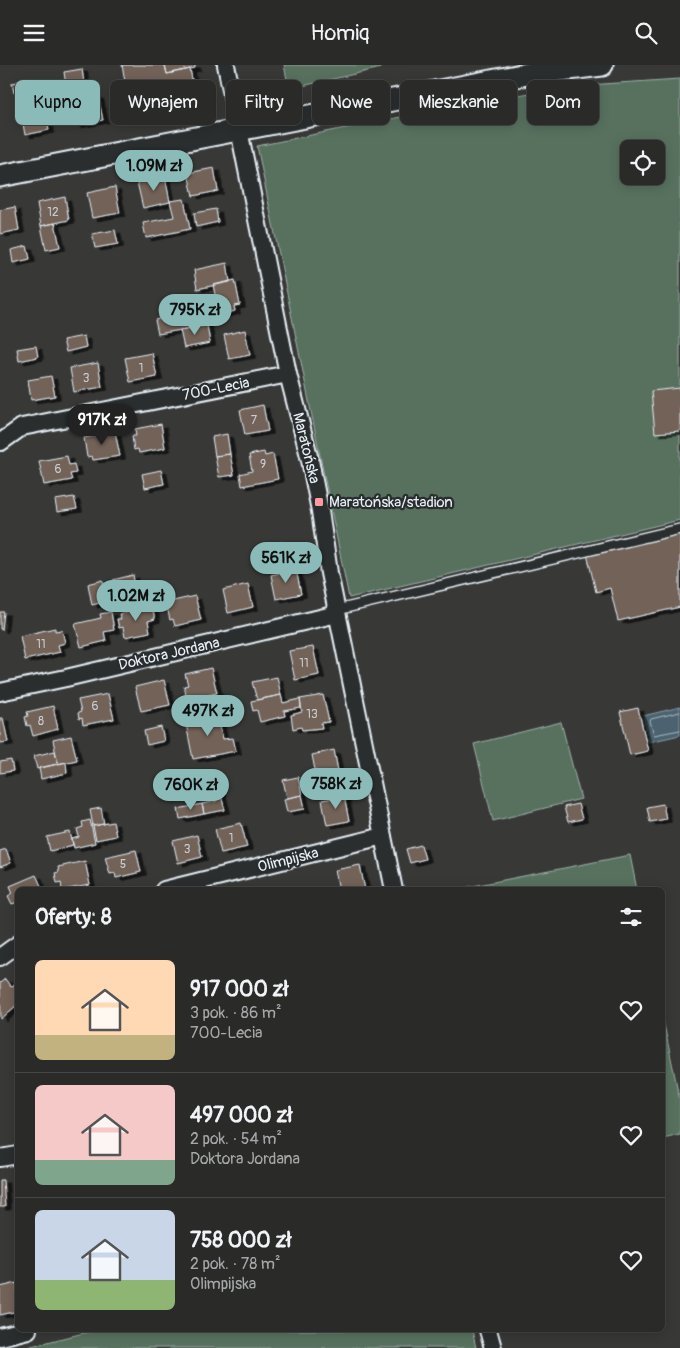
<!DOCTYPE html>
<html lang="pl">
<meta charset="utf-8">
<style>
body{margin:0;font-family:Pangolin,sans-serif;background:#363635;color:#f1f3f6;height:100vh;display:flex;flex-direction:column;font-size:19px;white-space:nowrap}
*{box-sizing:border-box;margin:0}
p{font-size:16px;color:#a5a7a8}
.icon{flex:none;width:28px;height:28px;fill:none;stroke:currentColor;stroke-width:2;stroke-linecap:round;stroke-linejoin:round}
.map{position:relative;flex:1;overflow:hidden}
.drawer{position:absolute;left:15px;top:822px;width:650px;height:445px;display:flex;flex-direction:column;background:#2a2a29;border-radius:8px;box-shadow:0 2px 12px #0003,0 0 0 1px #464646}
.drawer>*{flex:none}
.hud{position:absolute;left:15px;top:15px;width:650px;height:45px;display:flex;gap:10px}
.tools{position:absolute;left:620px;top:75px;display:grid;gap:10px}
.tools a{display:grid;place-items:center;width:45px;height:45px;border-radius:8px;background:#2a2a29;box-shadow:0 2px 12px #0003,0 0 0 1px #464646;font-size:25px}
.price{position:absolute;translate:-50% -42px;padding:0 11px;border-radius:18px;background:#8bbbb9;color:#111;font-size:16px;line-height:32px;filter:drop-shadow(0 1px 2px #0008)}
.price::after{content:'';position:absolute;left:50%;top:30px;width:15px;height:11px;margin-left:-8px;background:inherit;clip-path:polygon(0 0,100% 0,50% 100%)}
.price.current{background:#222;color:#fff}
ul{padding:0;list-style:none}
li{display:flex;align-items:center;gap:15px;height:125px;padding:0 20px}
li+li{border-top:1px solid #464646}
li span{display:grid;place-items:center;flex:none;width:140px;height:100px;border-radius:8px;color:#555}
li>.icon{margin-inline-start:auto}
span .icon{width:60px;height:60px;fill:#fffc;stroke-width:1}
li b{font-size:21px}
h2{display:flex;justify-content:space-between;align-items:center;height:60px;padding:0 20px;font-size:21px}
.tag{padding:0 18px;border-radius:8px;background:#2a2a29;box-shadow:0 2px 12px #0003,0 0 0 1px #464646;font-size:18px;line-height:45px}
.tag.current{background:#8bbbb9;color:#111}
header{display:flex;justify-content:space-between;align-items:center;height:65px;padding:0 20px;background:#2a2a29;font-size:22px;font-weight:600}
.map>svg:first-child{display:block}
.green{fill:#58715e;stroke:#a0b1ab;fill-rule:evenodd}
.water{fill:#4b646f;stroke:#8a9ca6}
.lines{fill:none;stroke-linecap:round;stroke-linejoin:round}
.shore{stroke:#a9b9c1;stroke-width:1}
.building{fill:#726259;stroke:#e8f1f8;filter:url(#shadow)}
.service-casing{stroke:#e8f1f8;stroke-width:12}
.minor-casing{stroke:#e8f1f8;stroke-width:20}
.tertiary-casing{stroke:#e8f1f8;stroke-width:25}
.service{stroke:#2a2d2e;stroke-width:9}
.minor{stroke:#2a2d2e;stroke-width:16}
.tertiary{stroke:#2a2d2e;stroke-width:21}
.poi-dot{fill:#ff9aa2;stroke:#2a2d2e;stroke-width:2}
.labels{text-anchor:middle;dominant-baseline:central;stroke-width:4.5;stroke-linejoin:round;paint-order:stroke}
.number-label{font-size:12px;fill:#cacdd0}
.street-label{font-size:15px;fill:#e8f1f8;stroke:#2a2d2e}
.poi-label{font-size:15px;fill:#e8f1f8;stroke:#2a2d2e;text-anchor:start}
</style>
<header><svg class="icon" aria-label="menu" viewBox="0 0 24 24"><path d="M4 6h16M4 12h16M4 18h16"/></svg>Homiq<svg class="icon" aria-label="search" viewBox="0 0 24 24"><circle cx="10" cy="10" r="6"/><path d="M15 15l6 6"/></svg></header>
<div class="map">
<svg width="680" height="1283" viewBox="0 0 680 1283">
<defs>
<filter id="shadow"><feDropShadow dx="5.5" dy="3" stdDeviation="0" flood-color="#0009"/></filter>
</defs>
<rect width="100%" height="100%" fill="#383837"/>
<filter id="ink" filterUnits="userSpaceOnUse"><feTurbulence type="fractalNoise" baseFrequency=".02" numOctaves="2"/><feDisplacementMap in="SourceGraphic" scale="10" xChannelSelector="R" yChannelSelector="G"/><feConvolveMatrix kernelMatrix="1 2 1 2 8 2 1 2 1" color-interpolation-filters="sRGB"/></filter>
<g filter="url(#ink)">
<path class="green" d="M284,0H380L381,3L289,24Z
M680,14V455L349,533L257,81L469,38L572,21ZM629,84H656V111H629Z
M561,657L581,734L493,756L474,679Z
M630,790L637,825H453Z
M662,950L680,1036V1069L663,1073Z
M96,1265H472L476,1283H23Z"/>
<path class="water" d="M680,642V670L649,677L643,651Z"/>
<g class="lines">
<path class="shore" d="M680,647L651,654L650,656L654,670L680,665"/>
</g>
<path class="building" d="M122,0H165L167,9L190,4L196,36L131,48Z
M165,0H195V3L167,9Z
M82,4L84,18L66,21L64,7Z
M33,14L35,24L14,28L12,18Z
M98,31L103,55L76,60L74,50L70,51L68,43L72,42L71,36Z
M28,40L29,47L45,44L49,65L25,70L20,42Z
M214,103L218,126L193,131L188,108Z
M165,111L170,137L143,143L137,117Z
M115,122L120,148L92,153L87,128Z
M65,132L69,155L41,161L37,138Z
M184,134L190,164L146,173L143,158L174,152L170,136Z
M15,142L19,165L0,169V145Z
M216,144L218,157L196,162L194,148Z
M55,158L60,182L46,185L41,161Z
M115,165L118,179L95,183L92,169Z
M27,181L30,194L13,198L11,185Z
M227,198L230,217L197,224L194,205Z
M235,215L240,240L234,241L235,246L216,251L213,239L217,238L213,220Z
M203,242L207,260L192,263L189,245Z
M189,245L192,263L158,269L155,255L159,254V251L163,250L165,258L178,255L177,247Z
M207,260L210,278L184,283L180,265Z
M245,265L250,290L229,294L224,270Z
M84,271L86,282L66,287L63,275Z
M36,281L38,292L19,296L17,284Z
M152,288L157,312L130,317L125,293Z
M98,298L102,322L74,327L70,303Z
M51,311L55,331L31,335L28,315Z
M680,323V366L655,368L651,326Z
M263,340L268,366L245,370L240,345Z
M161,359L165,383L139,388L138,384L134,385L132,371H136L135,364Z
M115,367L120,391L93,395L92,391L87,392L84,373Z
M227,369L230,389L215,391L212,372Z
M264,387L265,391L273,389L278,414L242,421L240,409L252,406L249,390Z
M230,389L234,410L219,412L215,391Z
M67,391L69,400L74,399L76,408L70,409L72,415L44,420L39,396Z
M161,405L164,419L145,423L142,409Z
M74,432L77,444L57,447L55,435Z
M680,468V542L618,556L610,523L596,527L587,489Z
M282,477L284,488L264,493L262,481Z
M296,504L301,529L276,534L271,510Z
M133,510L136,527L116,531L113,515Z
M103,515L107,536L92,540L88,519Z
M248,519L253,542L228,548L223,525Z
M195,531L201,555L175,561L173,554L170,555L167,542L170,541L169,537Z
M152,542L155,554L148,556L150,567L125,572L123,562L119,563L117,554H121L119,549Z
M0,547H4L2,565L0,564Z
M111,547L114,565L104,567L106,576L81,582L75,559L101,553L100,549Z
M55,563V566L62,565L65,578L58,580L60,587L25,595L20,571Z
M313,582L319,610L295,615L289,586Z
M211,603L217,628L192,634L190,629L186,630L184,621L188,620L185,609Z
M277,612L281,630L257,635L252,617Z
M164,615L170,640L141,646L135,622Z
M108,629L114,654L83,660L82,653L79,654L78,648L81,647L78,635Z
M281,630L283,638L300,634L301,643L284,646L285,651L260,657L257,645L253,646L251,636Z
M323,630L329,657L321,658L322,663L302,665L301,662L293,664L291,650L302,647L300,634Z
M53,641L58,664L33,671L30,660L27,661L25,652L28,651L27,647Z
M638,643L648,686L630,690L620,647Z
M217,648L223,674L233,673L236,686L193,694L186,659L196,657L195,652Z
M0,653H3L8,677L0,678Z
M161,662L164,676L147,680L144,666Z
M71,671L77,695L58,699L53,675Z
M334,685L339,711L317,715L312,690Z
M55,686L58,699L37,704L34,691Z
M11,695L13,706L0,708V697Z
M66,697L67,708L41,714L39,703Z
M298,712L302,730L287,733L283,715Z
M220,727L225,745L204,749L202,739L216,736L214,728Z
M302,730L305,744L287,747L284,734Z
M344,731L349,756L327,760L322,735Z
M202,739L204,749L180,754L178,744Z
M578,739L582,754L568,757L564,742Z
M663,739L666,754L650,757L647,742Z
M101,743L104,759L93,761L90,745Z
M90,755L95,778L74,783L72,774L79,772L77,764L83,762L82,757Z
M113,757L116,771L96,775L93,761Z
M241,758L247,782L221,788L215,764Z
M70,767L73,780L50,786L47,772Z
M197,770L202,792L178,798L173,776Z
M421,780L425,794L410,798L406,784Z
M6,784L11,798L0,802V786Z
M136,785L141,807L116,813L115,808L110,809L105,792Z
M85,796L90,820L62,825L61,817L57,818L55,808L59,807L58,802Z
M360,800L365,825H339L335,805Z
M36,810L43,825H18V837L12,839L8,831L13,828L10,821Z
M5,914L11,922L16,918L18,920V939L1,954L0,918Z
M0,1115H3L5,1142H0Z
M17,1218L18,1246L0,1250V1222Z"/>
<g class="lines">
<g class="service-casing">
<path id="service" d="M337,545L680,464"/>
</g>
<g class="minor-casing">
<path id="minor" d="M226,0L288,309L310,395L320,446L329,508L394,825
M1,377L22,362L288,309
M0,627L66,613L337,549
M164,825L383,771
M0,892L18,879
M0,1093L18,1090
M488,1265L493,1283
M0,1272L28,1265"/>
</g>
<g class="tertiary-casing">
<path id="tertiary" d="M0,111L527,9L602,0"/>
</g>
<use href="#service" class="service"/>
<use href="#minor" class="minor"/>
<use href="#tertiary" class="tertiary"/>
</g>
</g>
<rect class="poi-dot" x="314" y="432" width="10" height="10" rx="2.5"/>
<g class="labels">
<g class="number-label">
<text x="53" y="147">12</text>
<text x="141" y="303">1</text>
<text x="86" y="313">3</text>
<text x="254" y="355">7</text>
<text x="263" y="399">9</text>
<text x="58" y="404">6</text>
<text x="41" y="579">11</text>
<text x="304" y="598">11</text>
<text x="95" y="641">6</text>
<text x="312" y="649">13</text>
<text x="41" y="656">8</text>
<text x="231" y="773">1</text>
<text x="187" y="784">3</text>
<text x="123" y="799">5</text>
</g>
<g class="street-label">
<text transform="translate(216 324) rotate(-11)">700-Lecia</text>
<text transform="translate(306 383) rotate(76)">Maratońska</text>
<text transform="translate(169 589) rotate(-13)">Doktora Jordana</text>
<text transform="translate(288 795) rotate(-14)">Olimpijska</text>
</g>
<g class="poi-label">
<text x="329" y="437">Maratońska/stadion</text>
</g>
</g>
</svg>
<div class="tools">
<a><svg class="icon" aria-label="locate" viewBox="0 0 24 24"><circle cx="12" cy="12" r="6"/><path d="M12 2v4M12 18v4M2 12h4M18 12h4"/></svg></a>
</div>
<b class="price" style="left:154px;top:127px">1.09M zł</b>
<b class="price" style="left:195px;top:271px">795K zł</b>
<b class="price current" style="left:102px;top:381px">917K zł</b>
<b class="price" style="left:286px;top:519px">561K zł</b>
<b class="price" style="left:136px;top:557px">1.02M zł</b>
<b class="price" style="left:208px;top:672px">497K zł</b>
<b class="price" style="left:336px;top:745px">758K zł</b>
<b class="price" style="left:191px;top:746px">760K zł</b>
<div class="hud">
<a class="tag current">Kupno</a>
<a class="tag">Wynajem</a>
<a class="tag">Filtry</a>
<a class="tag">Nowe</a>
<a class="tag">Mieszkanie</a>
<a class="tag">Dom</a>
</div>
<section class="drawer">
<h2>Oferty: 8<svg class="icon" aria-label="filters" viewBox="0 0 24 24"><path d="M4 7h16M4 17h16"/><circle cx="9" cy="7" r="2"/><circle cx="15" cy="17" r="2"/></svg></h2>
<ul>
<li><span style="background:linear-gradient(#ffd9b3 75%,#c2b280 0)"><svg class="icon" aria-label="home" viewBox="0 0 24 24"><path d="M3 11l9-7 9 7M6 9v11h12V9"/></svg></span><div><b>917 000 zł</b><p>3 pok. · 86 m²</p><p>700-Lecia</p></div><svg class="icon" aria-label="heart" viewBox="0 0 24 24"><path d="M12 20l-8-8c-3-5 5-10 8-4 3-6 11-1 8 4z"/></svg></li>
<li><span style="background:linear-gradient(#f6c9c9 75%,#7fa58c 0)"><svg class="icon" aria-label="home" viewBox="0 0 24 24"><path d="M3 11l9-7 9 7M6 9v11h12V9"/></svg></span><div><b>497 000 zł</b><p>2 pok. · 54 m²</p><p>Doktora Jordana</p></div><svg class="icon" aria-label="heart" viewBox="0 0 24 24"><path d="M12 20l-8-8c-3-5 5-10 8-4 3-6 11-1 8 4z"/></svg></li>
<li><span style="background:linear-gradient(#c9d6e8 70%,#8fb573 0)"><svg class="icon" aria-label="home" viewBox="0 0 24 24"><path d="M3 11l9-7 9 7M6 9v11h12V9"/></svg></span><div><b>758 000 zł</b><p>2 pok. · 78 m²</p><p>Olimpijska</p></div><svg class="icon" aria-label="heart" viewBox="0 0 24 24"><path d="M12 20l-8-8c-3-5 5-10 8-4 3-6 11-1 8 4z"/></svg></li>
</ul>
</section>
</div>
